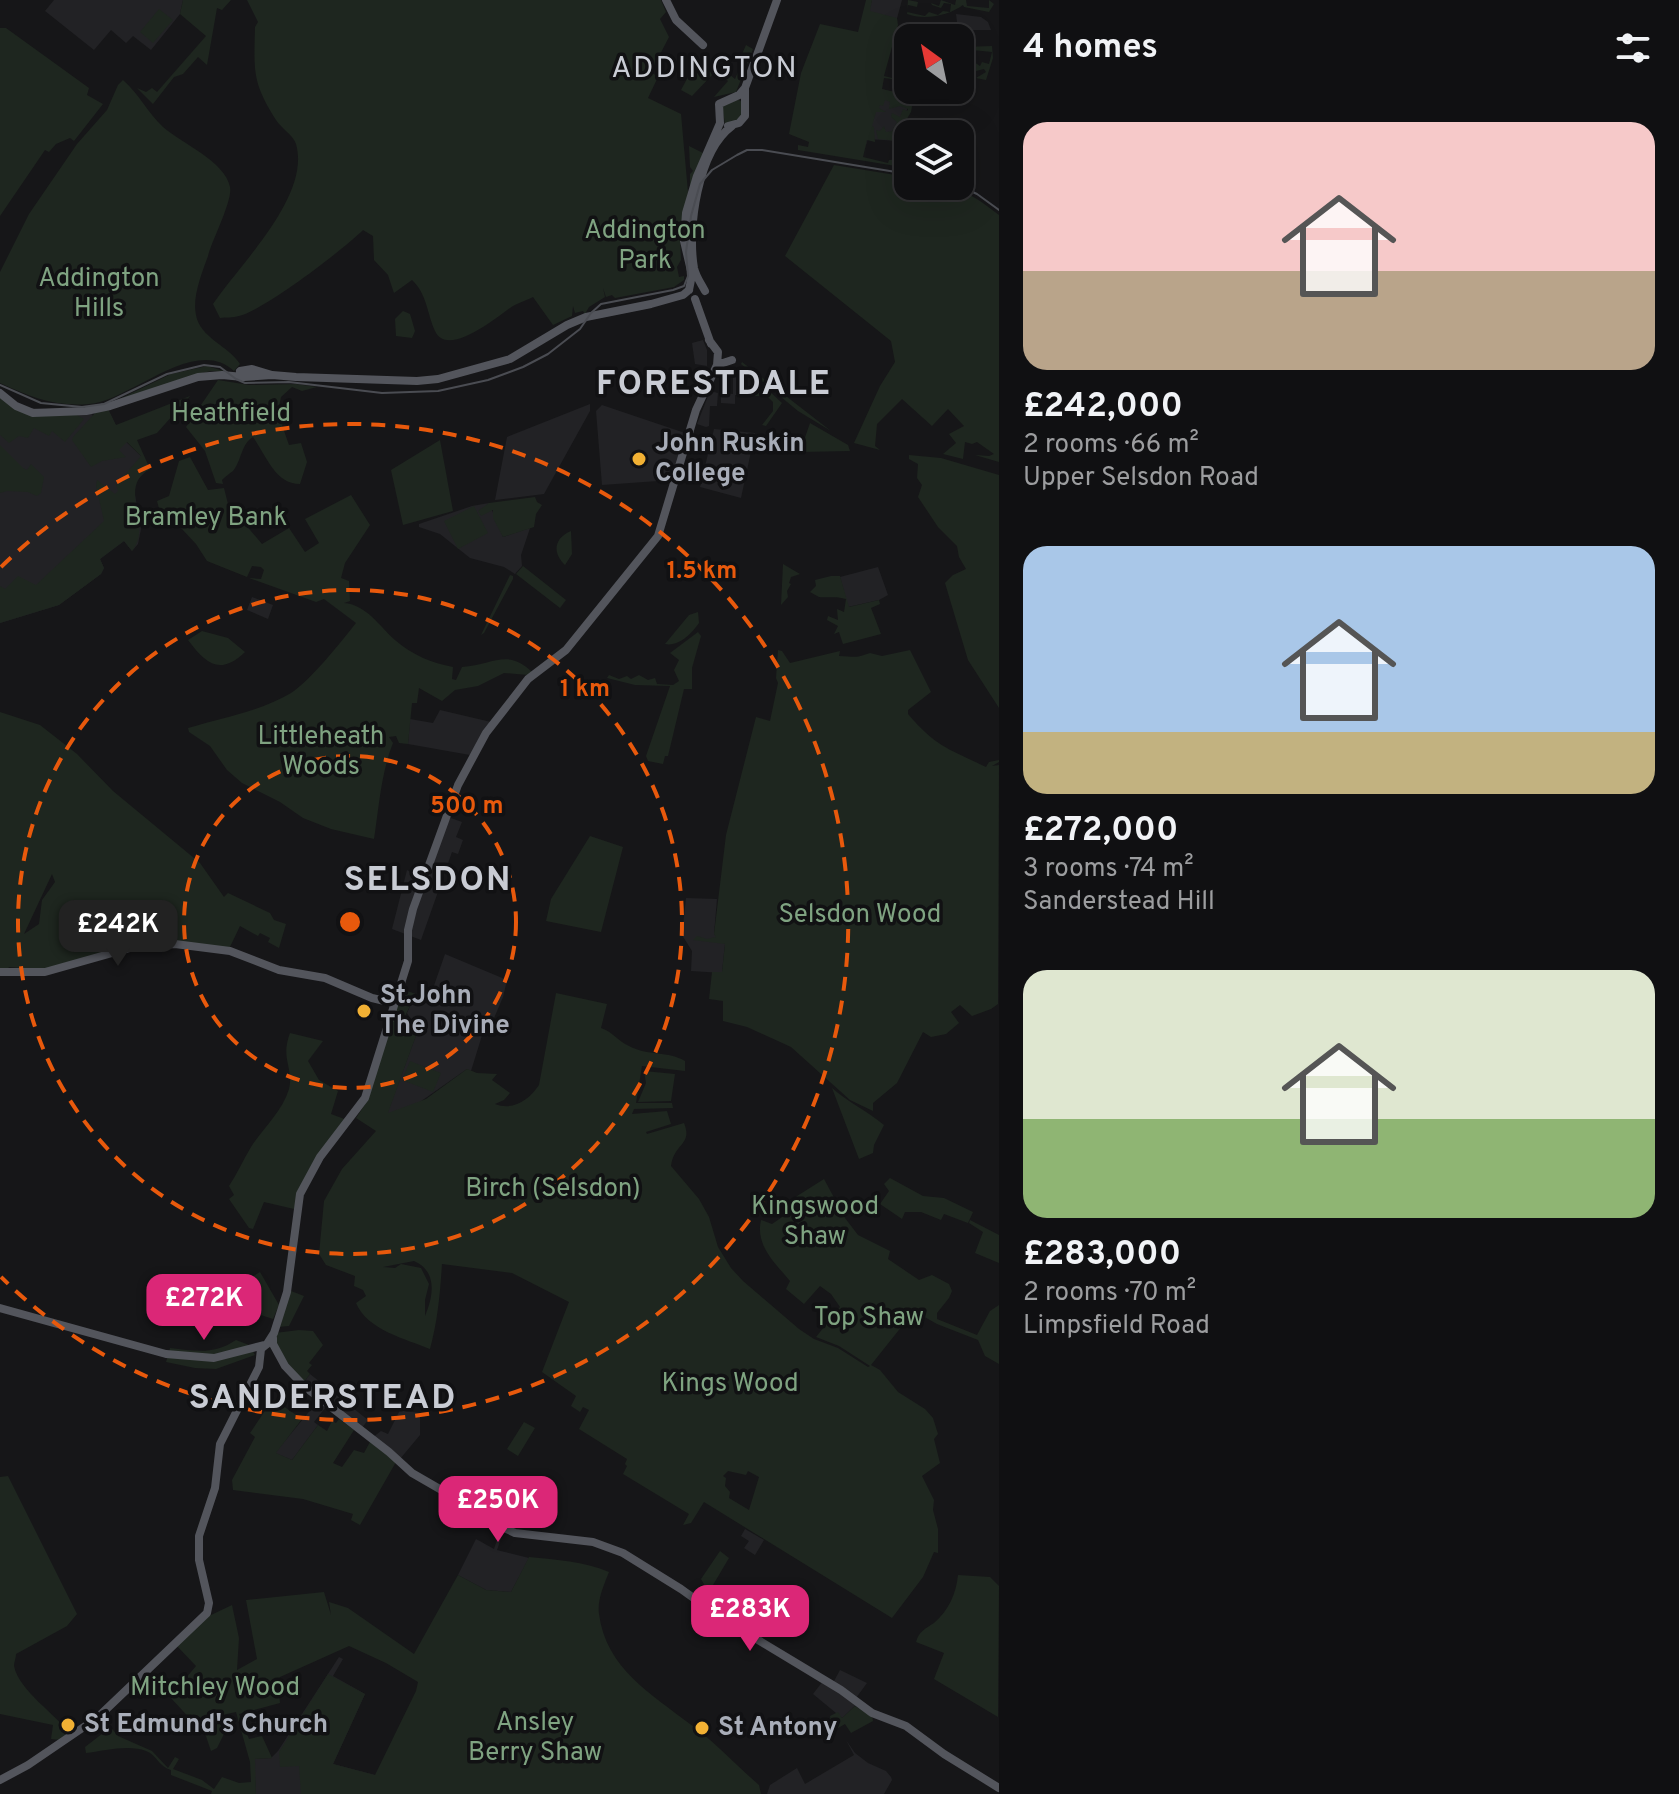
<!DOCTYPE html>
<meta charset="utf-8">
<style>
body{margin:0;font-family:Overpass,sans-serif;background:#19191b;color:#f1f3f6;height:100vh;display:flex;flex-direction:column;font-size:30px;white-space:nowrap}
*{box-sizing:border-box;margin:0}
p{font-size:26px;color:#9c9d9f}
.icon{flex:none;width:44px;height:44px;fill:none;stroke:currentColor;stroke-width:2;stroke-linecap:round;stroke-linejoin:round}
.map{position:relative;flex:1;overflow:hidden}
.panel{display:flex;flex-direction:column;background:#101012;width:680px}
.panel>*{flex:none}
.needle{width:52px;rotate:327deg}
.controls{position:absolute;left:894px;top:24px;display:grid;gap:16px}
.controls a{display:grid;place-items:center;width:80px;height:80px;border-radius:16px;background:#101012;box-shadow:0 8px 32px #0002,0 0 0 2px #303032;font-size:40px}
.price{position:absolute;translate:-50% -68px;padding:0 18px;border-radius:16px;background:#db2777;color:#fff;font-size:26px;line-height:52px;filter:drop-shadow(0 2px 4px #0008)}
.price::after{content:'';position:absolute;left:50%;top:48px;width:24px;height:18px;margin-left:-12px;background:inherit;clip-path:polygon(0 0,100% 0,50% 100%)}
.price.current{background:#222;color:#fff}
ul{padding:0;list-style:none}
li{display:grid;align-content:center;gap:16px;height:424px;padding:0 24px}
li span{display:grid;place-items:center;height:248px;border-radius:24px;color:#555}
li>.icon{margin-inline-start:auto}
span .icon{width:144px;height:144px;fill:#fffc;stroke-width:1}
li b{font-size:34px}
h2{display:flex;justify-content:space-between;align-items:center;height:96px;padding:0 24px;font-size:34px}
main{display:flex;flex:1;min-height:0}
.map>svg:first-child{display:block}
.built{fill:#222225}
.green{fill:#1e261f;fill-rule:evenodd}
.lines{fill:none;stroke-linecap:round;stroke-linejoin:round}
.major{stroke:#53555c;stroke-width:8}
.tram{stroke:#4a4c52;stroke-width:2}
.ring{fill:none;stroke:#e8590c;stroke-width:4;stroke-dasharray:14 10}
.poi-dot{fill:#f2b134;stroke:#111113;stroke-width:3}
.labels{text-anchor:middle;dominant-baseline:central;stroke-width:7;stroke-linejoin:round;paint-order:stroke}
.park-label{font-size:26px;fill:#7fa381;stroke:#111113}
.poi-label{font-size:26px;font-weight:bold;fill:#a8adb8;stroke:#111113;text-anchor:start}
.quarter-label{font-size:30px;letter-spacing:2px;fill:#c9ccd4;stroke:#111113}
.district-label{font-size:34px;font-weight:bold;letter-spacing:2px;fill:#c9ccd4;stroke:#111113}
.centre{fill:#e8590c;stroke:#111113;stroke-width:4}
.ring-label{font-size:24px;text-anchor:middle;font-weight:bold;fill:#e8590c;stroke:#111113;stroke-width:7;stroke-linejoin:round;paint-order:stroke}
</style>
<main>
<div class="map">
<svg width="999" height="1794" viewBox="0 0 999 1794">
<rect width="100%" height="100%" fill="#161618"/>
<path class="built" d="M54,0H183L180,14L151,50L133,36L126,43L111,30L94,50L45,11Z
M872,0H902L896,22L898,25L862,35Z
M956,14L981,17L988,22L991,30H958Z
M881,89L911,96L898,141L868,139L864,151Z
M703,340L707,350V366L695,364L692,343Z
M733,375L743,376L747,395H735V404L721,403V393L733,394Z
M710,391L718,393L717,406H710L709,426L706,427L697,424Z
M0,396L15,407L91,412L93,416L108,409L122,438L141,456L146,471L136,481L134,489L141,529L138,544L132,551L124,541L100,559L104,568L101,574L59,605L0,623Z
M590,404V411L544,494L495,500L507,437Z
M602,405L685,433L672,480L602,485L596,411Z
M714,429L755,433L741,498L700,487Z
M489,503L503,537L530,528L521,555L522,566L515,574L504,567L470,558L440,534L419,527V524L472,506Z
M878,567L888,595L879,600L848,607L840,577Z
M252,597L273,605L268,619L247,610Z
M440,710L491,722L470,755L408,744L410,719L433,723Z
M448,817L462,822L456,837L463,840L458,854L452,852L421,940L392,929L407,870L425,880Z
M686,898L717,899L714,934L725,944L722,973L691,971L692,951L682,935Z
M445,954L507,980L503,997L489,1030L484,1029L471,1071L467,1069L417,1104L387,1114L418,1030L407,1013L412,1002L430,997Z
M310,1374L368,1420L361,1429L304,1382Z
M317,1402L325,1408L314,1422L318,1425L292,1460L275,1453Z
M400,1410L420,1413V1435L400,1459L372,1438L381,1431L388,1434Z
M745,1529L764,1540L755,1555L744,1548L749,1541L741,1536Z
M500,1531L503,1532L497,1550L529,1558L511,1592L486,1590L458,1575L476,1539L494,1549Z
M339,1657L343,1659L333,1676L365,1694L333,1764L375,1775L367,1794H256L254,1759L271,1758L278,1751Z
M840,1670L867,1683L856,1698L833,1683Z
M823,1681L857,1704L842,1718L813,1694Z
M846,1740L855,1753L868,1763L886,1771L891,1777L892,1780L884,1794H767L770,1785L797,1768L805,1784L854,1755Z"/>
<path class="green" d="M183,0H231L222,10L217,8L207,65L198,57L183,74L174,77L153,104L137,88L146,92L152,88L157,92L206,36L180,14Z
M247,0H661L666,12L660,19L669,37L651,72L658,77L648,98L681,114L688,192L680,238L681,260L677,267L679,277L684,276V280L674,287L615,298L612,295L606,297L603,288L605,297L589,307L585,314L583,311L575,313L573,306L572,316L553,325L533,297C525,301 517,303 510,308C496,318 447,358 435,331C427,313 427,294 412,280L394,293L388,275L374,260L373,236L363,230C343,250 264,310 239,316C233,318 226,317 220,318L213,304C240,264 311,196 296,144C293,135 281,128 276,120C252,82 254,71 255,27L258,22Z
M866,0H872L870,11L897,18L898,25L884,76L900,80L884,78L882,89L903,94L904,91L911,93V96L914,90H918V94L914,95L911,112L902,127L910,131H902V138L898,141L878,139L876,130L880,131L884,126L886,132L892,131L897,122L891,117L892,113L900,117L903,109L907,111L908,109L900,106L889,109L890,102L885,100L883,106L880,105L879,108L886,112H876L872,126L874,127L875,142L867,140L863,157L888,163L889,160L904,159L908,168L798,150V145L808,147L809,142L789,134L801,73L820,24L858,32Z
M908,0L918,2L917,7L908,5L907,12L925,16L929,12L938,15L943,11L950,12L951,4L944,3L941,8L932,5L931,3L939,6L941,0L955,5L956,0H966L967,6L989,8V0L994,4L989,12L964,7L963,5C950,15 924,21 907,14Z
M159,9L173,20L153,43L140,32Z
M0,28H6L89,88L87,95L103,104L74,141L70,138L56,144L49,152L45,150L0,216Z
M746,45L753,49L736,92L714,97L728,81L720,73L723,69L735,79L745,56L742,54Z
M992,46L993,58L986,80L976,78L986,72L984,69L976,71L974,62L980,66L982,62L989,64L992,52L962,49L963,47Z
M696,62L713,74L692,96L681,90Z
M123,80C139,94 148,113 163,127C181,143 225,161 230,187C233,200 212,240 208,256C202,273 192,297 196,315C200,338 229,346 240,364L234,371C195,334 130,401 89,404C55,407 31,397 0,383V272L29,214L77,144L107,110L118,85Z
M737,99L742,102L743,118L725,124L722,105Z
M689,146L703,153L690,188V174L693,171L690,167Z
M834,165L908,177V186C954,186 962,186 999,215V462L975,455L989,456L994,454L977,442L972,444L965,442L963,459L943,454L956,443L949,434L964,426L948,409L932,426L902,399L877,424L875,446L880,450L854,443L880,386L895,362L891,341L785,256Z
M403,311L410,314L415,331L412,338L396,336L395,319Z
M742,362L831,431L798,411L741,364Z
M207,366L227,372L211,371L198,374L109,404L171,374Z
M218,380L249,385L296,384L317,387L302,391L292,387L281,397L279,407L289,419L287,424L282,425L289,445L301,443L307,462L300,484C275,484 266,455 253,437C241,444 242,460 233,471C229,474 226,476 222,480L223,484L216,483L205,451L186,427Z
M766,388L782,403L766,426L762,425L773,411V402L767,396H751L754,391Z
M0,395L18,409L72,412L84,419L65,442L52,431L49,436L34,428L28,438L19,436L9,443L0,435Z
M190,396L157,433L137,440L150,469C116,487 154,525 132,551L124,541L100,559L104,568L101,574L59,605L0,623V586L5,589L18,576L36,585L104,521L96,486L97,480L115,494L118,491L116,485L141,456L127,442L119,450L126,457L102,461L91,467L72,440L73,437L95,413L108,409L116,425Z
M810,423L848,445L850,451L800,452Z
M440,440L453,511L403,525L391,470Z
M0,445L23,468L27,470L31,464L44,477L41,493L37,496L28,492L7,491L0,493Z
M909,455L941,458L999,475V708L968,660L945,583L953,575L966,569L959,557L957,546L938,527L918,497L922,485L917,478L918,464L909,459Z
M190,457L208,490L224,488L228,504L262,544L289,528L305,552L319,543L305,519L351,495L370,525L345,563L341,578L349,581L350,601L344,603C367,605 379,626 395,640C412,655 432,663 453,667L452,679L456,680L462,667C493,665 508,648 532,672L528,675L504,673L478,686L455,690L442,701L419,688L417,703H412L408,744L399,743L396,736L389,737L393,743C381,773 379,807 374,839L331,829L303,818L280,802L242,783L227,770L210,746L189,732L188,728C222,718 261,711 291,693C310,681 341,642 356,623L324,599L316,602L249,578L261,579L264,570L261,567L252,566L247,577L207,561L196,544L166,512H160L157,501L169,496L179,461Z
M535,497L537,502L542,505L536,514L534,527L503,537L493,518V510L481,516L478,511L489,503Z
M474,506L488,533L458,549L444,521Z
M571,531L572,554L565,565C552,553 554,538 571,531Z
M783,564L800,574L791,577L789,583L791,584L787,591L788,597L781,605Z
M523,566L566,600L560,608L516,574Z
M510,575L513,576V579L484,633L481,635Z
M831,576H840L849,607L879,600L880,604L871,608L881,634L843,644L839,632L834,634L838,626L827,620L828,616L838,620L837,609L844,612L846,599C833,596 832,598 819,597L810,592L816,586L815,580Z
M698,612L699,623C692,633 679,647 665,644L689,615Z
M202,631L228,638L245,652C220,676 206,664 188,640Z
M698,632L701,636L692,668V689H684L668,756H665L663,764L648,761L646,756L670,686L635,685L607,678L609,675L619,679L627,676L631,679L639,675L648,680L655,678L657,684L673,685L679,681L674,670L679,660L670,653Z
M778,650L782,651L790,663L840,651L839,656C856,657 856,658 870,653L882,656L910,650L931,692L908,710V714C936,747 949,749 986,767L989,762L999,760V762L992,766L999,765L998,1004L991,1009L972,1016L960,1005L951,1012L959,1023L946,1034L931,1037L923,1032L897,1083L873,1103V1111L850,1100L791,1047L747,1027L723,1021V1001L709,999L712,972H722L725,944L693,940L697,936L707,939L716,937L714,934L726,835L756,717L770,721L778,683L776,678Z
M0,712L40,725L77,754L113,791L200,863L224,897L228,893L270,913L274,920L286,924L279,948L268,942L270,938L260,933L258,936L240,926L229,949L171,942L45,970L9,967L7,970H0ZM52,874L55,882L42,900L39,924L24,934Z
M590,836L623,847L601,932L546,921L551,899Z
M401,989L422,996L431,993L430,997L412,1002L405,1016L417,1033L388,1113L426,1099L467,1069L477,1073L497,1074L492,1080L510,1093L504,1100L495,1104C513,1111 529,1100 539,1085L556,993L607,1004L601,1028C613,1032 618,1041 629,1046C647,1056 669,1051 685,1061V1071L642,1066L636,1103H672L673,1108L634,1109L632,1114L667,1111L671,1124L646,1132L647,1134L684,1123C693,1145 674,1143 671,1166L699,1199L709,1217L718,1247L731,1268L743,1281L799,1329L814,1339L838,1348L868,1367L870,1366L839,1346L816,1337L840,1307L831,1294L820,1286L804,1304L786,1289L790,1281C775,1263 755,1245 761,1220L772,1224L791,1211L786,1203L824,1179L845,1218L858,1235L890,1251L888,1259L919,1280L932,1275L949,1284L952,1291L949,1298L937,1313V1319L977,1335L990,1311L999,1305V1364L985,1356L978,1340L937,1324L914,1311L871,1365L880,1370L898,1392L925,1409L933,1418L938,1434L934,1439L940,1463L922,1476L934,1500L933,1510L938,1529V1553L934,1552L923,1577L892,1618L704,1502L691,1523L683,1525L689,1514L623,1474L627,1466L625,1464L627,1459L579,1429L589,1410L583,1407L580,1412L571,1406L576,1396L542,1372L569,1302L512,1273L442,1264C440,1294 438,1319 430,1349C406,1339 367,1330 356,1303L366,1296L363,1290L354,1286L355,1276L326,1265L319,1254L324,1201L342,1169L376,1131L356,1118L368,1100ZM414,1261C437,1271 434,1295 425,1316V1300L429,1284L421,1268L401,1264L395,1268L383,1267ZM728,1471L746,1475L748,1471L759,1477L749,1510L729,1498L730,1492L725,1486L726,1478L723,1476Z
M290,1033L323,1041L308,1061L319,1080L338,1091L331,1114L347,1120L309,1169L294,1209L264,1202L253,1229L249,1228L229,1199L234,1195L229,1186C237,1174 243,1160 251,1147C263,1128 282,1112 289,1089C294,1068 280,1059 290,1033Z
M410,1061L441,1073L433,1092L402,1080Z
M644,1071L675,1074L671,1101L638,1102L646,1083Z
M832,1088C848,1102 867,1111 884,1125L874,1145L873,1153L859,1159Z
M890,1178L923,1196L944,1198L973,1212L968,1223L944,1214L941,1220L921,1212H905L902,1219L880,1204L889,1191L884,1184Z
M970,1220L999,1235V1263L975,1253L983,1232L969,1223Z
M260,1272L279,1305L273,1319L249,1311V1279Z
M291,1291L304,1296L289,1326L278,1327Z
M299,1330L313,1331L323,1345L309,1363L312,1365L307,1371L310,1374L304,1382C291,1370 274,1352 275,1333Z
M236,1340L249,1345L255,1355L216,1369L195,1368L166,1362L170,1348C196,1351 214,1355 236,1340Z
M273,1399L302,1419L276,1453L292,1460L318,1425L327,1431L332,1421L336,1423L339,1419L354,1430L333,1463L342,1467L354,1450L364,1453L370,1442L396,1462L360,1525L351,1520L353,1514L303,1499L233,1490L232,1480L255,1437L250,1433Z
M524,1422L535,1428L518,1456L507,1449Z
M8,1476L77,1614L67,1626L16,1654C16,1658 14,1662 14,1666C19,1691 56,1714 70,1734L61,1740L51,1739L53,1725L0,1714V1477Z
M720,1551L729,1558L713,1585L705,1586L701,1579Z
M529,1557C557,1560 583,1561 609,1572C604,1585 597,1600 599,1614C606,1668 651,1694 690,1724C715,1742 736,1765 759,1785L761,1794H301L299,1766L280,1767L279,1752L328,1674L365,1694L333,1764L375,1775L416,1691L418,1682L386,1663L349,1646L280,1677L278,1682L280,1703L239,1714L249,1739L262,1736L272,1758L255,1759L256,1794H211L212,1791L171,1775V1770C159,1767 157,1755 146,1751C129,1744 103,1751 86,1753L85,1747L107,1730L100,1720L103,1718L118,1736L152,1751L168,1768L175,1757L179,1759L173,1769L202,1780L214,1789L222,1777L239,1783L251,1782L250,1762L236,1712L217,1716L224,1734L217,1748L211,1751L206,1736L170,1697L196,1666L176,1645L209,1616L232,1605L239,1638L237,1670L257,1659L246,1600L324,1592L331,1615L329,1602L348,1608L414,1654L458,1575L486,1590L511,1592Z
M958,1575L990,1577L999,1586L998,1717L934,1679L944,1653L916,1642C919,1631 925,1629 934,1623C949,1610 956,1594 958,1575Z
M855,1706L872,1716L873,1721L851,1733L845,1724L833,1731L830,1716L838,1712L842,1718Z"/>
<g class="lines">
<path class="major" d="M666,0L676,20L703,45
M720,123L719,104L739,95L744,89
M728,126L739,123L745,116V88L777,0
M689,290L692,275L684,241L686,213L697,176L720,123
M705,291C701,283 696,277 694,268C687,228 698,151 732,126
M695,299L711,344
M717,365L732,360
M272,375L244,377L240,371L252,369L272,375L296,377L417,381L438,379L510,359L567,325L586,317L651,304L683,295L689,290
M0,393L16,406L33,413L86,411L110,406L198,377L222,375L243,377
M0,972H45L137,946L175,944L230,951L279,970L325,978L372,998L393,1003
M0,1308L166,1354L214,1358L264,1345
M273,1338V1344L285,1366L304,1386L389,1452L412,1473L457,1499L480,1517L515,1533L593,1542L623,1553L681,1589L720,1617L841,1690L872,1713L906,1726L944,1754L999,1788
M267,1344L274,1333L287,1292L300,1194L320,1157L365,1098L408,961V930L413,909L458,785L486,733L528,679L566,650L658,536L696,410L717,365L718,352L709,340
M0,1780L28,1765L97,1718L207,1613L209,1603L199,1560V1536L215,1488L220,1444L259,1367L261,1349L267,1344"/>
<path class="tram" d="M960,186L977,194L999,210
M0,385L41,403L82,407L104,404L167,374L204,365L220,367L236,379L245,383L289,382L382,393L438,391L488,380L523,367L548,354L580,329L591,313L601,304L673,290L684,286L688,276L686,252L691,216L700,184L712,170L737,155L747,150H762L908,174"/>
</g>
<g class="ring">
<circle cx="350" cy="922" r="166"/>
<circle cx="350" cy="922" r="332"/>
<path d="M1 567A498 498 0 1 1 1 1277"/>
</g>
<g class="poi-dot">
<circle cx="639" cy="459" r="8"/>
<circle cx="364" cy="1011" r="8"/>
<circle cx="68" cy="1725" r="8"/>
<circle cx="702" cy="1728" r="8"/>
</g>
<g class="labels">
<g class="park-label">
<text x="645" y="231">Addington<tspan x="645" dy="30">Park</tspan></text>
<text x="99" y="279">Addington<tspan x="99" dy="30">Hills</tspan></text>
<text x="231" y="414">Heathfield</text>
<text x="206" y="518">Bramley Bank</text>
<text x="321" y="737">Littleheath<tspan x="321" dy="30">Woods</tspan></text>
<text x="860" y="915">Selsdon Wood</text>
<text x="553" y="1189">Birch (Selsdon)</text>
<text x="815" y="1207">Kingswood<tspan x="815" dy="30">Shaw</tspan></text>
<text x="869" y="1318">Top Shaw</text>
<text x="730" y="1384">Kings Wood</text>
<text x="215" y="1688">Mitchley Wood</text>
<text x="535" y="1723">Ansley<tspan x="535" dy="30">Berry Shaw</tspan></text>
</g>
<g class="poi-label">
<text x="655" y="444">John Ruskin<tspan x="655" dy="30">College</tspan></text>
<text x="380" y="996">St.John<tspan x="380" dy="30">The Divine</tspan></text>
<text x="84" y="1725">St Edmund's Church</text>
<text x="718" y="1728">St Antony</text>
</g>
<g class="quarter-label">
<text x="705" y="69">ADDINGTON</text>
</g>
<g class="district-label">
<text x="714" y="385">FORESTDALE</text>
<text x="428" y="881">SELSDON</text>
<text x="323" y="1399">SANDERSTEAD</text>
</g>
</g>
<circle cx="350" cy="922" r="12" class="centre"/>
<g class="ring-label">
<text x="702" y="578">1.5 km</text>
<text x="585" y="696">1 km</text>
<text x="467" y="813">500 m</text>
</g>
</svg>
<div class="controls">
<a><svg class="needle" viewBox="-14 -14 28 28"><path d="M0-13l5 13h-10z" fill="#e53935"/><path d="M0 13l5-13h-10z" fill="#9c9d9f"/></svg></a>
<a><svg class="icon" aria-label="layers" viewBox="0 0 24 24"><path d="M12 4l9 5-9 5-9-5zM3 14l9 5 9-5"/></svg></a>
</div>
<b class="price current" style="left:118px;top:968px">£242K</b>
<b class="price" style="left:204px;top:1342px">£272K</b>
<b class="price" style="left:498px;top:1544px">£250K</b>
<b class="price" style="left:750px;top:1653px">£283K</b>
</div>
<section class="panel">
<h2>4 homes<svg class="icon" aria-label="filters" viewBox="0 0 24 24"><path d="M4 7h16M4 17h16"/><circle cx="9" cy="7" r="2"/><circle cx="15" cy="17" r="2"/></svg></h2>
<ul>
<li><span style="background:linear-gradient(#f6c9c9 60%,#b9a48a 0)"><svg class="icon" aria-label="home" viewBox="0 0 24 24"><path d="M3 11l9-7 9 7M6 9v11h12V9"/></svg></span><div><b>£242,000</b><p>2 rooms · 66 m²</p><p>Upper Selsdon Road</p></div></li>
<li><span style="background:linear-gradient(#a9c7e8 75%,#c2b280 0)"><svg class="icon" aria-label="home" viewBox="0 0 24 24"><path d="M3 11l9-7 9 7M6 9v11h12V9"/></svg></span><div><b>£272,000</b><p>3 rooms · 74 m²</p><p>Sanderstead Hill</p></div></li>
<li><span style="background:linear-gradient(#dfe7d0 60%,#8fb573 0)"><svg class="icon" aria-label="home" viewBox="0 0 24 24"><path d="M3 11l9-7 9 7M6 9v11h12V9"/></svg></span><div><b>£283,000</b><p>2 rooms · 70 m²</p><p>Limpsfield Road</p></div></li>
</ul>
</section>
</main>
